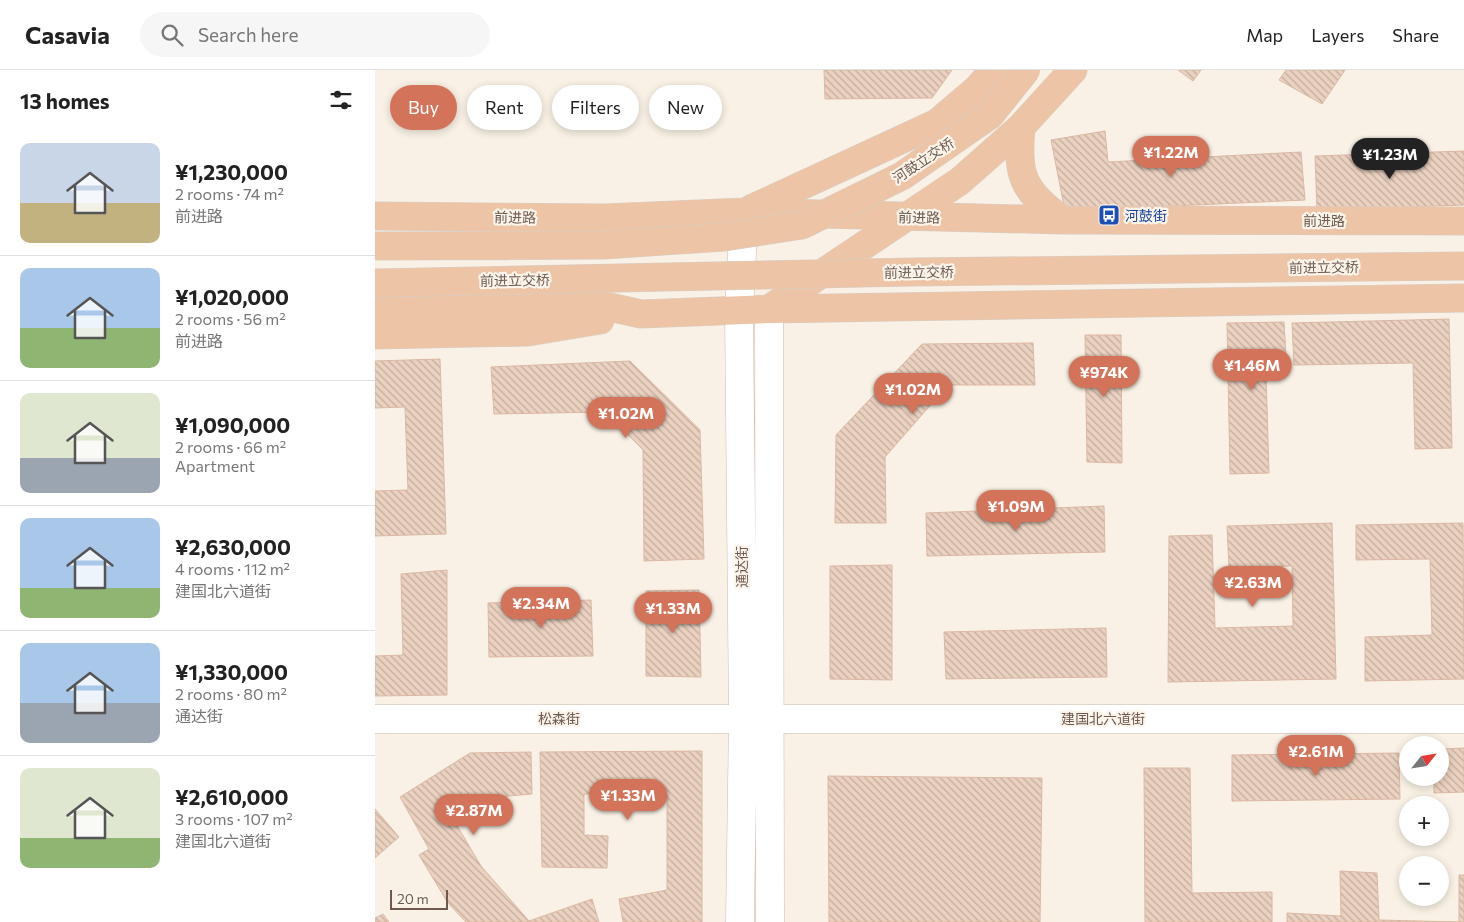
<!DOCTYPE html>
<meta charset="utf-8">
<style>
body{margin:0;font-family:Commissioner,"Noto Sans SC",sans-serif;background:#f6f6f6;color:#222;height:100vh;display:flex;flex-direction:column;font-size:19px;white-space:nowrap}
*{box-sizing:border-box;margin:0}
p{font-size:16px;color:#767676}
.icon{flex:none;width:28px;height:28px;fill:none;stroke:currentColor;stroke-width:2;stroke-linecap:round;stroke-linejoin:round}
.map{position:relative;flex:1;overflow:hidden}
.sheet{display:flex;flex-direction:column;background:#fff;width:375px}
.sheet>*{flex:none}
.hud{position:absolute;left:15px;top:15px;width:475px;height:45px;display:flex;gap:10px}
.needle{width:32px;rotate:60deg}
.buttons{position:absolute;left:1024px;top:666px;display:grid;gap:10px}
.buttons a{display:grid;place-items:center;width:50px;height:50px;border-radius:50%;background:#fff;box-shadow:0 2px 8px #0003;font-size:25px}
.scale{position:absolute;left:15px;bottom:12px;width:58px;box-sizing:border-box;padding-left:5px;border:2px solid #6e594e;border-top:0;font-size:14px;line-height:18px;white-space:nowrap;color:#6e594e;-webkit-text-stroke:4px #fcf5eb;paint-order:stroke}
.price{position:absolute;translate:-50% -42px;padding:0 11px;border-radius:18px;background:#d3745a;color:#fff;font-size:16px;line-height:32px;filter:drop-shadow(0 1px 2px #0008)}
.price::after{content:'';position:absolute;left:50%;top:30px;width:15px;height:11px;margin-left:-8px;background:inherit;clip-path:polygon(0 0,100% 0,50% 100%)}
.price.selected{background:#222;color:#fff}
ul{padding:0;list-style:none}
li{display:flex;align-items:center;gap:15px;height:125px;padding:0 20px}
li+li{border-top:1px solid #e0e0e0}
li span{display:grid;place-items:center;flex:none;width:140px;height:100px;border-radius:10px;color:#555}
li>.icon{margin-inline-start:auto}
span .icon{width:60px;height:60px;fill:#fffc;stroke-width:1}
li b{font-size:21px}
h2{display:flex;justify-content:space-between;align-items:center;height:60px;padding:0 20px;font-size:21px}
.pill{padding:0 18px;border-radius:22px;background:#fff;box-shadow:0 2px 8px #0003;font-size:18px;line-height:45px}
.pill.selected{background:#d3745a;color:#fff}
header{display:flex;align-items:center;gap:30px;box-sizing:border-box;height:70px;padding:0 25px;background:#fff;border-bottom:1px solid #e0e0e0}
header strong{font-size:24px}
nav{display:flex;gap:28px;margin-inline-start:auto;font-size:18px}
.search{width:350px;height:45px;background:#f6f6f6;display:flex;align-items:center;gap:12px;box-sizing:border-box;padding:0 18px;border-radius:28px;color:#767676;font-size:19px}
main{display:flex;flex:1;min-height:0}
.map>svg:first-child{display:block}
.building{fill:url(#building-back-hatch);stroke:#dbb8a3}
.lines{fill:none;stroke-linecap:round;stroke-linejoin:round}
.tertiary-casing{stroke:#c8b9ad;stroke-width:29}
.secondary-casing{stroke:#cdbbae;stroke-width:29}
.trunk-casing{stroke:#d6d1cd;stroke-width:29}
.tertiary{stroke:#fff;stroke-width:28}
.secondary{stroke:#fff;stroke-width:28}
.trunk{stroke:#edc4a5;stroke-width:28}
.trunk-bridge-casing{stroke:#d6d1cd;stroke-width:29;stroke-linecap:butt}
.trunk-bridge{stroke:#edc4a5;stroke-width:28}
.labels{text-anchor:middle;dominant-baseline:central;stroke-width:4.5;stroke-linejoin:round;paint-order:stroke}
.street-label{font-size:14px;fill:#6e594e;stroke:#fcf5eb}
.transit-label{font-size:14px;fill:#164399;stroke:#fcf5eb;text-anchor:start}
</style>
<header>
<strong>Casavia</strong>
<div class="search"><svg class="icon" aria-label="search" viewBox="0 0 24 24"><circle cx="10" cy="10" r="6"/><path d="M15 15l6 6"/></svg>Search here</div>
<nav><a>Map</a><a>Layers</a><a>Share</a></nav>
</header>
<main>
<section class="sheet">
<h2>13 homes<svg class="icon" aria-label="filters" viewBox="0 0 24 24"><path d="M4 7h16M4 17h16"/><circle cx="9" cy="7" r="2"/><circle cx="15" cy="17" r="2"/></svg></h2>
<ul>
<li><span style="background:linear-gradient(#c9d6e8 60%,#c2b280 0)"><svg class="icon" aria-label="home" viewBox="0 0 24 24"><path d="M3 11l9-7 9 7M6 9v11h12V9"/></svg></span><div><b>¥1,230,000</b><p>2 rooms · 74 m²</p><p>前进路</p></div></li>
<li><span style="background:linear-gradient(#a9c7e8 60%,#8fb573 0)"><svg class="icon" aria-label="home" viewBox="0 0 24 24"><path d="M3 11l9-7 9 7M6 9v11h12V9"/></svg></span><div><b>¥1,020,000</b><p>2 rooms · 56 m²</p><p>前进路</p></div></li>
<li><span style="background:linear-gradient(#dfe7d0 65%,#9aa5b1 0)"><svg class="icon" aria-label="home" viewBox="0 0 24 24"><path d="M3 11l9-7 9 7M6 9v11h12V9"/></svg></span><div><b>¥1,090,000</b><p>2 rooms · 66 m²</p><p>Apartment</p></div></li>
<li><span style="background:linear-gradient(#a9c7e8 70%,#8fb573 0)"><svg class="icon" aria-label="home" viewBox="0 0 24 24"><path d="M3 11l9-7 9 7M6 9v11h12V9"/></svg></span><div><b>¥2,630,000</b><p>4 rooms · 112 m²</p><p>建国北六道街</p></div></li>
<li><span style="background:linear-gradient(#a9c7e8 60%,#9aa5b1 0)"><svg class="icon" aria-label="home" viewBox="0 0 24 24"><path d="M3 11l9-7 9 7M6 9v11h12V9"/></svg></span><div><b>¥1,330,000</b><p>2 rooms · 80 m²</p><p>通达街</p></div></li>
<li><span style="background:linear-gradient(#dfe7d0 70%,#8fb573 0)"><svg class="icon" aria-label="home" viewBox="0 0 24 24"><path d="M3 11l9-7 9 7M6 9v11h12V9"/></svg></span><div><b>¥2,610,000</b><p>3 rooms · 107 m²</p><p>建国北六道街</p></div></li>
</ul>
</section>
<div class="map">
<svg width="1089" height="852" viewBox="0 0 1089 852">
<defs>
<pattern id="building-back-hatch" width="6" height="6" patternUnits="userSpaceOnUse" patternTransform="scale(1.25)"><rect width="6" height="6" fill="#ebd1c0"/><path d="M-1 5l2 2M0 0l6 6M5-1l2 2" fill="none" stroke="#c3ad9e"/></pattern>
</defs>
<rect width="100%" height="100%" fill="#f9f1e5"/>
<path class="building" d="M449,0H577L557,28L450,29Z
M803,0H826L818,11Z
M911,0H970L947,34L904,10Z
M730,61L733,92L926,82L930,130L690,141L676,70Z
M1089,81V135L942,140L940,86Z
M1074,249L1077,378L1040,379L1038,293L919,295L917,253Z
M909,252L912,303H891L894,403L855,404L852,253Z
M710,265H746L747,393L712,392Z
M658,273L660,315H573L510,387L511,453H460L461,365L547,274Z
M65,289L71,464L0,466V421L33,420L30,337L0,338V291Z
M255,291L325,360L329,489L269,491L268,380L231,342L119,344L116,297Z
M729,436L730,482L552,486L551,443Z
M957,453L961,609L793,612L794,466L837,465L840,558L918,556L917,496L854,498L852,456Z
M1088,453L1089,609L990,611V567L1057,565L1055,489L981,490V455Z
M517,495V610L455,609V496Z
M72,500V625L0,626V586L28,585L26,504Z
M324,520L326,607L271,606V521Z
M216,530L218,586L114,587L113,533Z
M731,558L732,607L571,609L569,562Z
M1089,678V722L1059,723V708H1065V679Z
M327,681V852H248L244,829L292,820V725L209,724V765L233,766L232,798L167,797L165,682Z
M156,682L157,724L111,728L78,749L106,796L154,851L217,829L224,852H91L73,833L44,785L54,779L25,727L95,683Z
M1024,683L1025,729L857,731V685Z
M769,698H815L817,823L897,822V852H770Z
M453,706L667,708L665,852H454Z
M0,739L24,767L0,788Z
M965,801L1002,803L1004,850L1084,852V805H1089V852H912V843L966,846Z
M8,844L14,852H0V848Z"/>
<g class="lines">
<g class="tertiary-casing">
<path id="tertiary" d="M0,649H1089"/>
</g>
<g class="secondary-casing">
<path id="secondary" d="M394,239L395,852
M365,852L368,648L364,242L369,142"/>
</g>
<g class="trunk-casing">
<path id="trunk" d="M646,57C642,107 647,119 687,150
M376,139L562,53L602,19L619,0
M0,146L230,148L369,142L687,150L1089,151
M394,239L585,111L646,57L698,0
M0,241L230,236L266,244L394,239L1089,228
M0,265L153,262L225,250"/>
</g>
<use href="#tertiary" class="tertiary"/>
<use href="#secondary" class="secondary"/>
<use href="#trunk" class="trunk"/>
<g class="trunk-bridge-casing">
<path id="trunk-bridge" d="M0,176L229,175L349,167L427,155L527,106L615,45L651,0
M0,213L538,202L1089,196"/>
</g>
<use href="#trunk-bridge" class="trunk-bridge"/>
</g>
<defs>
<g id="bus-square" transform="scale(1.125)"><rect x="-9" y="-9" width="18" height="18" rx="4" fill="#1a4fb4" stroke="#fcf5eb"/><path d="M-5-6H5V4H4V6H2V4H-2V6H-4V4H-5ZM-3.5-4V0h7V-4ZM-3.5 1.2v1.5H-2V1.2ZM2 1.2v1.5H3.5V1.2Z" fill="#fff"/></g>
</defs>
<g fill-rule="evenodd">
<use href="#bus-square" x="734" y="145"/>
</g>
<g class="labels">
<g class="street-label">
<text transform="translate(548 90) rotate(-33)">河鼓立交桥</text>
<text transform="translate(140 147) rotate(1)">前进路</text>
<text transform="translate(544 147) rotate(1)">前进路</text>
<text x="949" y="150">前进路</text>
<text transform="translate(949 197) rotate(-1)">前进立交桥</text>
<text transform="translate(544 202) rotate(-1)">前进立交桥</text>
<text transform="translate(140 210) rotate(-1)">前进立交桥</text>
<text transform="translate(366 497) rotate(-90)">通达街</text>
<text x="184" y="648">松森街</text>
<text x="728" y="648">建国北六道街</text>
</g>
<g class="transit-label">
<text x="750" y="145">河鼓街</text>
</g>
</g>
</svg>
<div class="buttons">
<a><svg class="needle" viewBox="-14 -14 28 28"><path d="M0-13l5 13h-10z" fill="#e53935"/><path d="M0 13l5-13h-10z" fill="#767676"/></svg></a>
<a>+</a>
<a>−</a>
</div>
<div class="scale">20 m</div>
<b class="price" style="left:796px;top:108px">¥1.22M</b>
<b class="price selected" style="left:1015px;top:110px">¥1.23M</b>
<b class="price" style="left:877px;top:321px">¥1.46M</b>
<b class="price" style="left:729px;top:328px">¥974K</b>
<b class="price" style="left:538px;top:345px">¥1.02M</b>
<b class="price" style="left:251px;top:369px">¥1.02M</b>
<b class="price" style="left:641px;top:462px">¥1.09M</b>
<b class="price" style="left:878px;top:538px">¥2.63M</b>
<b class="price" style="left:166px;top:559px">¥2.34M</b>
<b class="price" style="left:298px;top:564px">¥1.33M</b>
<b class="price" style="left:941px;top:707px">¥2.61M</b>
<b class="price" style="left:253px;top:751px">¥1.33M</b>
<b class="price" style="left:99px;top:766px">¥2.87M</b>
<div class="hud">
<a class="pill selected">Buy</a>
<a class="pill">Rent</a>
<a class="pill">Filters</a>
<a class="pill">New</a>
</div>
</div>
</main>
